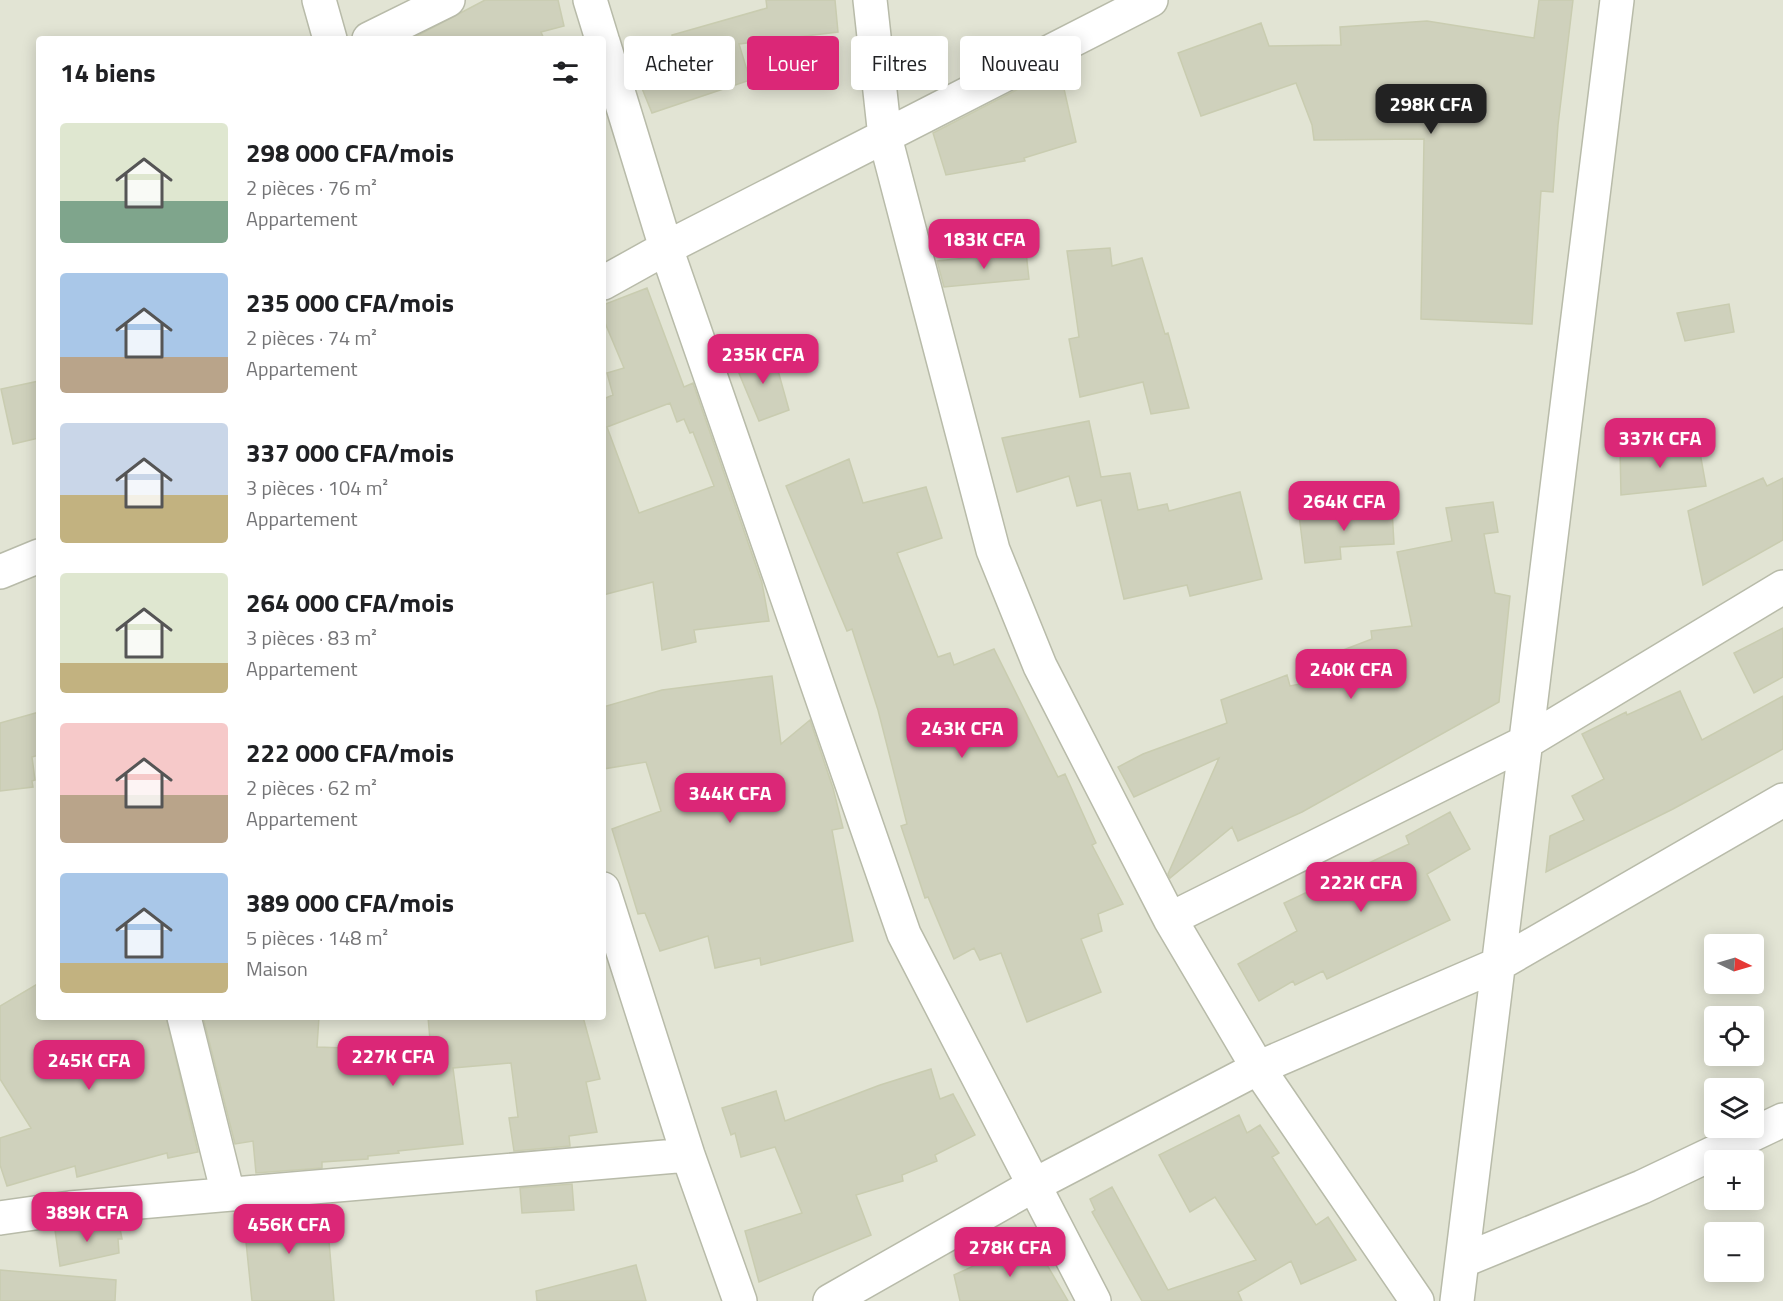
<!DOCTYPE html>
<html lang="fr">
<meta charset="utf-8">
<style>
body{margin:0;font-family:"Titillium Web",sans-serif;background:#f6f6f6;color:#202124;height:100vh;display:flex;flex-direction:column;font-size:22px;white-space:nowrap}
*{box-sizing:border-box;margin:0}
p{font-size:20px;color:#757577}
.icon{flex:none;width:33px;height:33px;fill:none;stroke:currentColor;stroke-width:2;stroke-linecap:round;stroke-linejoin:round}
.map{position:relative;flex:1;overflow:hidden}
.sheet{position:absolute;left:36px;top:36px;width:570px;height:984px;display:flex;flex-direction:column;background:#fff;border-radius:6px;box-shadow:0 3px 15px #0003}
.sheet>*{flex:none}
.top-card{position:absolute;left:624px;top:36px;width:570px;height:54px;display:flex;gap:12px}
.needle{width:39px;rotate:95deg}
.controls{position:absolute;left:1704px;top:934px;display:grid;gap:12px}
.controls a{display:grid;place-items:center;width:60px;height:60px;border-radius:6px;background:#fff;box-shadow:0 3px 15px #0003;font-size:30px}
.price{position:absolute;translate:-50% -51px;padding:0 14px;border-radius:12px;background:#db2777;color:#fff;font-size:20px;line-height:39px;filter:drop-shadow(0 2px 3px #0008)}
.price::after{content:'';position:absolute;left:50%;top:36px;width:18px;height:14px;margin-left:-9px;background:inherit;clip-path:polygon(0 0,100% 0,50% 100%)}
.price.on{background:#222;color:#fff}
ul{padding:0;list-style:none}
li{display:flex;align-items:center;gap:18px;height:150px;padding:0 24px}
li span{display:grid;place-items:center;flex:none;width:168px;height:120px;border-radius:6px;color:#555}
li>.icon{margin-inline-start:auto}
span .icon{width:72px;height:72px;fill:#fffc;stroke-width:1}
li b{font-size:26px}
h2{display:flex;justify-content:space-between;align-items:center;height:72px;padding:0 24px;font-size:26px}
.chip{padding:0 21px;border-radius:6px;background:#fff;box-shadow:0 3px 15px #0003;font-size:21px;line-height:54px}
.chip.on{background:#db2777;color:#fff}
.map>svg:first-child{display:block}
.residential{fill:#e2e4d4;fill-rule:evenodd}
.building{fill:#cfd1bc;stroke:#c9ccb0;stroke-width:1.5;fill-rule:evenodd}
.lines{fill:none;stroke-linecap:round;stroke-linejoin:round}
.minor-casing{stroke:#b8bba9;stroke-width:36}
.minor{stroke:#fff;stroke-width:33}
</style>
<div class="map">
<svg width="1783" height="1301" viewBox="0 0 1783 1301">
<rect width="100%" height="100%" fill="#eff1e5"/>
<path class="residential" d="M0,0H1783V1301H0ZM39,39H603V1017H39ZM1714,945H1754V984H1714ZM1714,1017H1754V1056H1714ZM1714,1089H1754V1128H1714ZM1714,1161H1754V1200H1714ZM1714,1233H1754V1272H1714Z"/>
<path class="building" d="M485,0H558L564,26L541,32L544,39H411Z
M766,0H835L838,32L739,44L750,80L652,113L641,86L673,72L667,53L675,50L672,35L767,8Z
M1539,0H1573L1558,125L1553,192L1541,191L1532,324L1421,319L1424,139L1314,140L1312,125L1296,83L1201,116L1178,53L1261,23L1269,46L1341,45L1340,27L1427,21L1534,38Z
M1062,80L1076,142L1024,158L1025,161L946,175L933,133L1030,83L1032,87Z
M1110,248L1112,266L1142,258L1165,334L1168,333L1189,408L1151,414L1143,382L1080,397L1069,339L1079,337L1067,251Z
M1026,252L1029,279L944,287L937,261Z
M647,288L684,387L693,383L762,583L769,621L694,630L696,642L662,650L653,582L603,595V399L613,395L607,373L624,368L603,318V305ZM670,403L677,422L684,419L690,433L693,432L714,486L639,513L607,427Z
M1729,304L1734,332L1685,341L1677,313Z
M772,349L789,410L759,421L736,366V363Z
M39,381V438L13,444L1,389Z
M1089,421L1101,477L1130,473L1138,510L1167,504L1169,511L1240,492L1262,579L1190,596L1187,585L1124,599L1101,500L1077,506L1069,476L1017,492L1002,438Z
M1699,447L1706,486L1621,495L1620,448Z
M849,459L863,503L926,487L942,538L897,553L938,657L950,653L954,665L994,649L1058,777L1065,774L1096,843L1092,845L1123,904L1098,914L1102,931L1081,939L1101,992L1027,1022L1001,953L980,960L974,948L954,959L928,897L925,898L901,826L907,824L878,710L852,629L847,631L786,486Z
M1763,478L1767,486L1783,478V540L1703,585L1688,511Z
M1493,502L1498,532L1484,534L1495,593L1510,596L1499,702L1302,812L1238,841L1232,827L1170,878L1168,874L1219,758L1134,797L1118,767L1143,754L1227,723L1221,700L1287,675L1290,686L1320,680L1317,660L1372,639L1371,631L1412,626L1397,552L1452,541L1446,508Z
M1366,508V511L1392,509L1394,544L1340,547L1341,559L1305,563L1299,515Z
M1783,628V677L1754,693L1734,653Z
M772,676L781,744L810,720L833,788L843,828L832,830L853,941L761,965L760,958L715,968L708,936L660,951L645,913L638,914L612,829L661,811L646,762L603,769V707L662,690Z
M1680,691L1702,740L1783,696V749L1673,809L1546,872L1550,836L1584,820L1572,796L1604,779L1582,734L1626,712L1627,715Z
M39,712V755L32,757L35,780L32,781L33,787L0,791V723Z
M1450,812L1470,849L1427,874L1450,920L1327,979L1323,971L1295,985L1293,981L1259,1001L1238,964L1297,931L1284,903L1409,844L1406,836Z
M39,983V1017H166L198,1152L168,1158L167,1153L77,1177L75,1166L7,1186L0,1165V1138L31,1128L0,1079V1006Z
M203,1017H319L317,1047L431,1051L428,1017H583L600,1079L586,1082L597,1132L569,1136L570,1146L514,1151L509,1118L518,1117L511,1063L453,1068L463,1144L398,1151L399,1153L368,1156V1159L322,1162V1168L256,1173L253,1141L235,1144Z
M931,1069L940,1099L953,1094L975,1135L935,1155L937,1161L902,1175L903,1181L856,1195L871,1235L759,1282L745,1231L802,1213L775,1147L741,1157L735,1133L731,1135L722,1108L776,1091L785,1121L880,1085Z
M1239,1115L1247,1133L1260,1125L1279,1153L1272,1157L1316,1225L1328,1217L1356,1260L1301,1284L1291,1261L1238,1292L1242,1301H1142L1092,1212L1095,1210L1090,1199L1112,1187L1168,1290L1256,1260L1215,1197L1190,1212L1159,1155Z
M572,1184L574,1210L522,1213L520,1188Z
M326,1205L334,1301H252L243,1212Z
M119,1223L122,1239H118L119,1253L60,1266L55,1230Z
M1032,1239L1068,1301H960L954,1275Z
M636,1265L646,1301H537L536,1291Z
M0,1270L116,1280L115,1301H0Z"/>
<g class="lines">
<g class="minor-casing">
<path id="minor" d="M319,0L330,39
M590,0L602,39
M870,0L885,137L993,550L1040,666L1170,919L1258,1068L1417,1301
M369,39L448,0
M603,42L666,248L904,934L1094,1301
M603,283L666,248L1151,0
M0,572L39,556
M603,889L688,1155L740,1301
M1170,919L1526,742L1783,587
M184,1017L228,1194
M0,1218L70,1208L688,1155
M1462,1261L1642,1187L1783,1120
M830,1301L1036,1184L1258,1068L1499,964L1783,800
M1457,1301L1617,0"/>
</g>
<use href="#minor" class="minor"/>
</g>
</svg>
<div class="controls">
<a><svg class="needle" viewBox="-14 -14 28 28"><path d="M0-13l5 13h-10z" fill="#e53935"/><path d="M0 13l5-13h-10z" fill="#757577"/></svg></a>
<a><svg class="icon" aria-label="locate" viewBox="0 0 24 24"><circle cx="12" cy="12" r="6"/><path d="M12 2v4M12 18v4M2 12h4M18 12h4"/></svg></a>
<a><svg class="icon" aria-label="layers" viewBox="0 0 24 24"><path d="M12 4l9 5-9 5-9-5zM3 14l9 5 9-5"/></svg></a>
<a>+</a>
<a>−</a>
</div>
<b class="price on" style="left:1431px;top:135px">298K CFA</b>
<b class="price" style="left:984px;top:270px">183K CFA</b>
<b class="price" style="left:763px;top:385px">235K CFA</b>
<b class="price" style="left:1660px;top:469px">337K CFA</b>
<b class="price" style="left:1344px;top:532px">264K CFA</b>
<b class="price" style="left:1351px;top:700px">240K CFA</b>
<b class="price" style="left:962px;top:759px">243K CFA</b>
<b class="price" style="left:730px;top:824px">344K CFA</b>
<b class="price" style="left:1361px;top:913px">222K CFA</b>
<b class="price" style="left:393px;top:1087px">227K CFA</b>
<b class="price" style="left:89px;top:1091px">245K CFA</b>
<b class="price" style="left:87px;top:1243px">389K CFA</b>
<b class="price" style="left:289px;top:1255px">456K CFA</b>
<b class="price" style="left:1010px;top:1278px">278K CFA</b>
<div class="top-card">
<a class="chip">Acheter</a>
<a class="chip on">Louer</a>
<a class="chip">Filtres</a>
<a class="chip">Nouveau</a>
</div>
<section class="sheet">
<h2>14 biens<svg class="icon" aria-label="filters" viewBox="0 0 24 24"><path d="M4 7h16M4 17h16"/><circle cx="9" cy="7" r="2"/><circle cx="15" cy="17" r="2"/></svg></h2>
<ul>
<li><span style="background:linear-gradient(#dfe7d0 65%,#7fa58c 0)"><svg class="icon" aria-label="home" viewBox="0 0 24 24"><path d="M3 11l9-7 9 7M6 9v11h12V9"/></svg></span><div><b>298 000 CFA/mois</b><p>2 pièces · 76 m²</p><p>Appartement</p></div></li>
<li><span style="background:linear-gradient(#a9c7e8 70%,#b9a48a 0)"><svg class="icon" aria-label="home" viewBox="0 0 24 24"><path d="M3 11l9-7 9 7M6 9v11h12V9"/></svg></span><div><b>235 000 CFA/mois</b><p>2 pièces · 74 m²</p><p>Appartement</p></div></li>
<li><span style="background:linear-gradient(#c9d6e8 60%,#c2b280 0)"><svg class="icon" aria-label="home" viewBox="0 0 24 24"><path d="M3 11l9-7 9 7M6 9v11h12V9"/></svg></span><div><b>337 000 CFA/mois</b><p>3 pièces · 104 m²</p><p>Appartement</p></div></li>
<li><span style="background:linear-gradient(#dfe7d0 75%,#c2b280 0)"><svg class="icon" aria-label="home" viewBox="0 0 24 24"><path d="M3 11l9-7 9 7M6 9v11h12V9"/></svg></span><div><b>264 000 CFA/mois</b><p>3 pièces · 83 m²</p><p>Appartement</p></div></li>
<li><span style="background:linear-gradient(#f6c9c9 60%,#b9a48a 0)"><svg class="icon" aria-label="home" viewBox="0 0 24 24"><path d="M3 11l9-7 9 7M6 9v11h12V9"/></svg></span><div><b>222 000 CFA/mois</b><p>2 pièces · 62 m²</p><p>Appartement</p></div></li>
<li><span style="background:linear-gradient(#a9c7e8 75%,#c2b280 0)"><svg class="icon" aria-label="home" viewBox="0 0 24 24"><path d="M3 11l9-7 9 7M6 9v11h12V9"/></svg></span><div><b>389 000 CFA/mois</b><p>5 pièces · 148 m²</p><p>Maison</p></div></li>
</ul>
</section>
</div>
